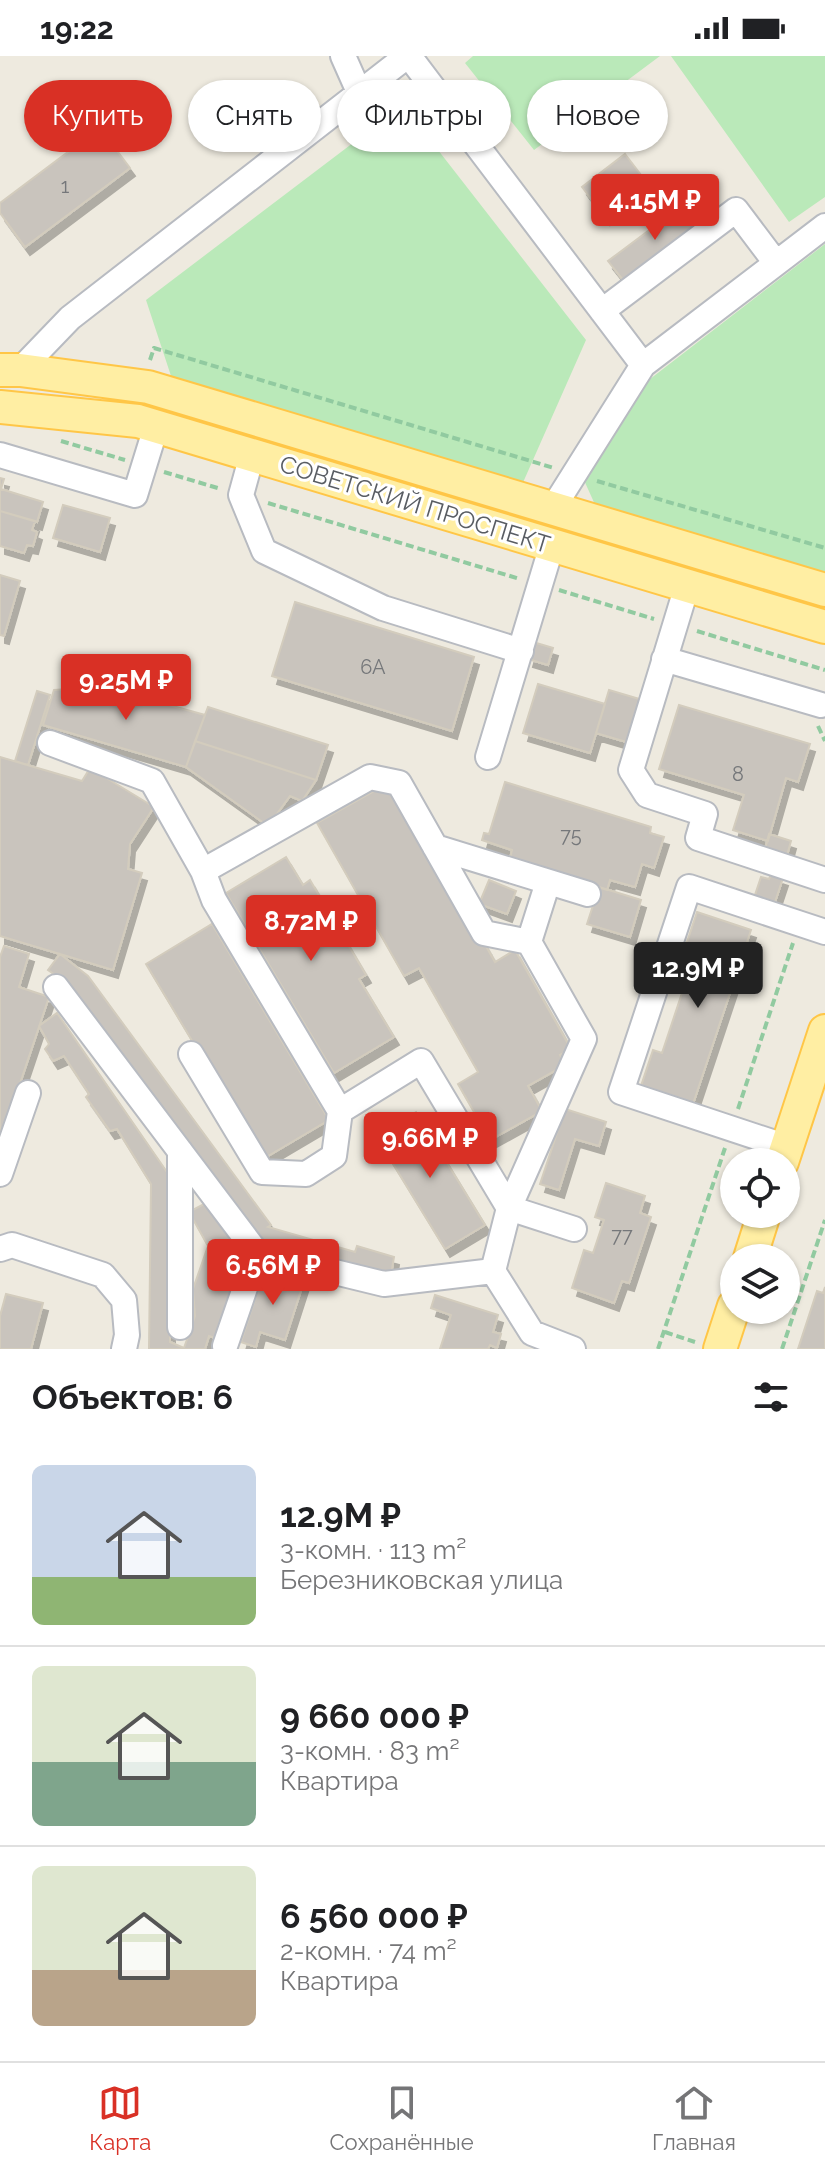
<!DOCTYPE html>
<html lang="ru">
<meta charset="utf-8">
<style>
body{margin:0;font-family:Raleway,sans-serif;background:#f6f6f6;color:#202124;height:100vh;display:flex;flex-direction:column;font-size:30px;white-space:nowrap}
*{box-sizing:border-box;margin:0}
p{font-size:26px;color:#757577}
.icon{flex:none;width:44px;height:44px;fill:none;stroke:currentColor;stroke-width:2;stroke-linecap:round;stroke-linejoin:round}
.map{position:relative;height:1293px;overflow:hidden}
.drawer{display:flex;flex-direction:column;background:#fff;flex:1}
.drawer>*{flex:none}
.top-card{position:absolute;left:24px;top:24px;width:778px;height:72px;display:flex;gap:16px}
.controls{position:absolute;left:720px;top:1092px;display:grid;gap:16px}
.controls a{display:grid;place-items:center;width:80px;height:80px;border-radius:50%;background:#fff;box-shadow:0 2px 6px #0004;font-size:40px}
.price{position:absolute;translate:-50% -68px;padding:0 18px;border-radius:8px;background:#d93025;color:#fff;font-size:26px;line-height:52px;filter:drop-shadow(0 2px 4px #0008)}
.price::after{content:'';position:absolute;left:50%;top:48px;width:24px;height:18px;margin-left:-12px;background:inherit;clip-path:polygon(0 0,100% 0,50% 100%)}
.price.current{background:#222;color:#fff}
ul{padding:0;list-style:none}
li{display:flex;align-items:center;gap:24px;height:200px;padding:0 32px}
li+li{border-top:2px solid #e0e0e0}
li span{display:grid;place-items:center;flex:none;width:224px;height:160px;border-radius:12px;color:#555}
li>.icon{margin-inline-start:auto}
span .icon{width:96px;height:96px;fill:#fffc;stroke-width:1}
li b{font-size:34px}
h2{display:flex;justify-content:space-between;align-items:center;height:96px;padding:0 32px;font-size:34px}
.pill{padding:0 28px;border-radius:36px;background:#fff;box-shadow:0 2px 6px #0004;font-size:28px;line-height:72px}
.pill.current{background:#d93025;color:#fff}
.status{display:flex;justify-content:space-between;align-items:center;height:56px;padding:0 40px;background:#fff;direction:ltr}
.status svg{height:22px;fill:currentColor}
.dock{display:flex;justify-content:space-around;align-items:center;height:112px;border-top:2px solid #e0e0e0;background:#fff;font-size:22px;color:#757577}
.dock a{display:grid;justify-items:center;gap:4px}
.dock .current{color:#d93025}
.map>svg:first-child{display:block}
.green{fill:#bae9b9}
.building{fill:#c9c4bd;stroke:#d3ccbd;stroke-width:2;filter:url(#shadow)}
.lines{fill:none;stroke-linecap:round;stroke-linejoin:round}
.minor-casing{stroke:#b8bbc1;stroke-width:28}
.major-casing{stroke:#ffc647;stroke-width:36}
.path{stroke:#91caa0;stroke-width:4;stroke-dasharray:8 4;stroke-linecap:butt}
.minor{stroke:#fff;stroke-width:24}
.major{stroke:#ffeea3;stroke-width:32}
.labels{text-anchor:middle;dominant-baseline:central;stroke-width:6;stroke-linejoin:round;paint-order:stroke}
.number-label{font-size:20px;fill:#75777a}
.street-label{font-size:24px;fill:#595d63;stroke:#fff}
</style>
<div class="status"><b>19:22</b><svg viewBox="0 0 49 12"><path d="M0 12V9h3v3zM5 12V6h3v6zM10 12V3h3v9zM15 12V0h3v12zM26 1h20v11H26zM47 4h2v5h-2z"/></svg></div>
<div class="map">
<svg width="825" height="1293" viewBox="0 0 825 1293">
<defs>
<filter id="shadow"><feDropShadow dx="5" dy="8" stdDeviation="0" flood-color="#0004"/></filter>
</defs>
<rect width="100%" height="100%" fill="#eeeadf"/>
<path class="green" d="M473,0H660L534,94L465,7Z
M671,0H825V141L789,166Z
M403,49L586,284L521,431L172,323L146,244Z
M825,188V521L597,453L583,422L641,330Z"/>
<path class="building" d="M100,72L130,112L25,191L0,157V147Z
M625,98L648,128L605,161L582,131Z
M687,146L702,165L624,225L608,205Z
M0,422L4,423L1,433L43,446L37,466L0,455Z
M63,449L110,462L100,496L53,482Z
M0,455L35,465L32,474L37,476L33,490L27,489L24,497L0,490Z
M0,519L20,525L4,580L0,579Z
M295,546L474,601L452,675L272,620Z
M533,586L553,592L548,609L528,603Z
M538,628L605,648L590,697L523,677Z
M104,631L205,659L186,711L43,669L54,634Z
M609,634L646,645L633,688L596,677Z
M37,635L50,639L28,709L15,705Z
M679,649L810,688L798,726L786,722L768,785L733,774L744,739L659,713Z
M208,651L328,689L316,724L195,685Z
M195,685L316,724L302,745L290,740L268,770L186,711Z
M0,701L82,725L90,712L154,751L130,788L128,813L142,817L113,914L0,880Z
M505,726L651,771L650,777L664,781L654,812L642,808L635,831L610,824L607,834L510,803L512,794L482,784L484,777L489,778Z
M387,728L408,753L495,906L515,894L571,993L560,999L565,1009L528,1030L542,1055L490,1084L458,1028L478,1016L419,912L404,920L317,767Z
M769,778L791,785L786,803L764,797Z
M286,801L303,829L310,824L366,919L359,923L394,981L334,1017L226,837Z
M771,818L783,822L773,852L753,845L761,821L769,823Z
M489,824L516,835L507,858L479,848Z
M599,831L641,844L630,881L587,868Z
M697,856L751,874L692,1051L640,1033L653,994L662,997L694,901L683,898Z
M212,868L329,1064L263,1103L146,908Z
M4,890L29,898L19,931L49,941L0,1087V901Z
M60,898L88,920L271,1169L268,1171L355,1196L357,1190L394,1201L391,1219L261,1191L62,924L48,914Z
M57,957L169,1119L170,1286L184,1292L195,1260L193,1233L208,1190L189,1156L204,1148L245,1200L218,1283L209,1280L205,1293H149L151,1128L117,1073L110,1075L86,1041L89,1038L64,1000L53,1005L45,993L49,988L39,970Z
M565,1053L606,1066L599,1090L575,1083L559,1134L540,1128Z
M416,1056L485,1169L445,1193L376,1080Z
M606,1127L645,1140L640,1157L651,1161L629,1227L622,1225L614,1247L572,1232L584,1194L593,1197L604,1164L595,1161Z
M265,1213L304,1225L285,1284L260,1276L256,1291L241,1286Z
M825,1231V1293H798L817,1235L823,1237Z
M6,1238L43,1247L31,1293H0V1260Z
M435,1239L498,1259L493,1276L501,1278L497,1292L490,1289L488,1293H440L451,1259L431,1252Z"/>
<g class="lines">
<g class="minor-casing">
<path id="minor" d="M343,0L359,36
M409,0L643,309
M602,255L736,154L776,207
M20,314L70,262L407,0
M0,399L135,439L156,371
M252,399L241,439L264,495L383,552L521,595
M553,452L643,309L825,170
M687,530L631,714L647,739L705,758L698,782L825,824
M664,603L821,649
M50,687L152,725L203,815L214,844L340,1055L334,1100L306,1118L262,1116L191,998
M488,701L552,489
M435,791L588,838
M203,815L370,721L399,727L484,877L529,886L584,983L509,1152L574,1173
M529,886L548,826
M56,931L257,1197L384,1228L493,1215
M340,1055L421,1005L509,1152L493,1215L532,1277L573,1293
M787,1091L621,1036L689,831L825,876
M180,1095V1271
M0,1118L28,1037
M0,1193L12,1189L103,1219L124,1244L127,1279L124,1293
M225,1290L257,1197"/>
</g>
<g class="major-casing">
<path id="major" d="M0,314H20L148,331L825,534
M0,351L138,365L825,571
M782,1106L825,975
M750,1202L764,1158
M720,1293L734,1250"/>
</g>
<path class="path" d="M150,304L154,292L554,412
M61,385L125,404
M164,416L221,433
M597,425L825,492
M268,447L520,523
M559,534L654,563
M697,575L825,614
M818,670L825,685
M738,1053L793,887
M665,1276L695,1286
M658,1293L725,1092
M782,1293L825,1164"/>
<use href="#minor" class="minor"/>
<use href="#major" class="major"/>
</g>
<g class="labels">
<g class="number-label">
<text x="65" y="130">1</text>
<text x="373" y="611">6А</text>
<text x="738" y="718">8</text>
<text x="571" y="779">75</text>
<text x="622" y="1179">77</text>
</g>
<g class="street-label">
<text transform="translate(415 448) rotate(17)">СОВЕТСКИЙ ПРОСПЕКТ</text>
</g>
</g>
</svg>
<div class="controls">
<a><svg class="icon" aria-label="locate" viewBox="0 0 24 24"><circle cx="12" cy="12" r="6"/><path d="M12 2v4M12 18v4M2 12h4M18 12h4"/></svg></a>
<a><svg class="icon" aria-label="layers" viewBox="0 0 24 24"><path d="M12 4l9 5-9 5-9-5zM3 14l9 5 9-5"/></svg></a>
</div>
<b class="price" style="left:655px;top:186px">4.15M ₽</b>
<b class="price" style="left:126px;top:666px">9.25M ₽</b>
<b class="price" style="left:311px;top:907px">8.72M ₽</b>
<b class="price current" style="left:698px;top:954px">12.9M ₽</b>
<b class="price" style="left:430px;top:1124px">9.66M ₽</b>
<b class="price" style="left:273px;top:1251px">6.56M ₽</b>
<div class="top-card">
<a class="pill current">Купить</a>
<a class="pill">Снять</a>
<a class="pill">Фильтры</a>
<a class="pill">Новое</a>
</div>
</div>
<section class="drawer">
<h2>Объектов: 6<svg class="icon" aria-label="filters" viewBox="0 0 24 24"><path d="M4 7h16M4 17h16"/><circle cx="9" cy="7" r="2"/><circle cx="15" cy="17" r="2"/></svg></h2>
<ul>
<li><span style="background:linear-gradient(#c9d6e8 70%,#8fb573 0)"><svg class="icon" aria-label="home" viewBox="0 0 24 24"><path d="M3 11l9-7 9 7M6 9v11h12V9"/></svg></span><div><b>12.9M ₽</b><p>3-комн. · 113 m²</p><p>Березниковская улица</p></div></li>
<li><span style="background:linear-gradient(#dfe7d0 60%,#7fa58c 0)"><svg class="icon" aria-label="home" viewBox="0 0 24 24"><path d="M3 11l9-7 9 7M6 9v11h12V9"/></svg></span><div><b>9 660 000 ₽</b><p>3-комн. · 83 m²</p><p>Квартира</p></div></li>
<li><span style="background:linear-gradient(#dfe7d0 65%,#b9a48a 0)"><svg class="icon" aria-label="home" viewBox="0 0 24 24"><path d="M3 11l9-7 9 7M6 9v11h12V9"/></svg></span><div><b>6 560 000 ₽</b><p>2-комн. · 74 m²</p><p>Квартира</p></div></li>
</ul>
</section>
<nav class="dock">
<a class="current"><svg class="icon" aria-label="map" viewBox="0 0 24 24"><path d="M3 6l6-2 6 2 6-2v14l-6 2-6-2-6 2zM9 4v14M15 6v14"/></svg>Карта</a>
<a><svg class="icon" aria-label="saved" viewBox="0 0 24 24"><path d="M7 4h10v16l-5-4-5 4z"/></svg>Сохранённые</a>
<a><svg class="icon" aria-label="home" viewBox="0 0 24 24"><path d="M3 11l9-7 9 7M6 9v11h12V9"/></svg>Главная</a>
</nav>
